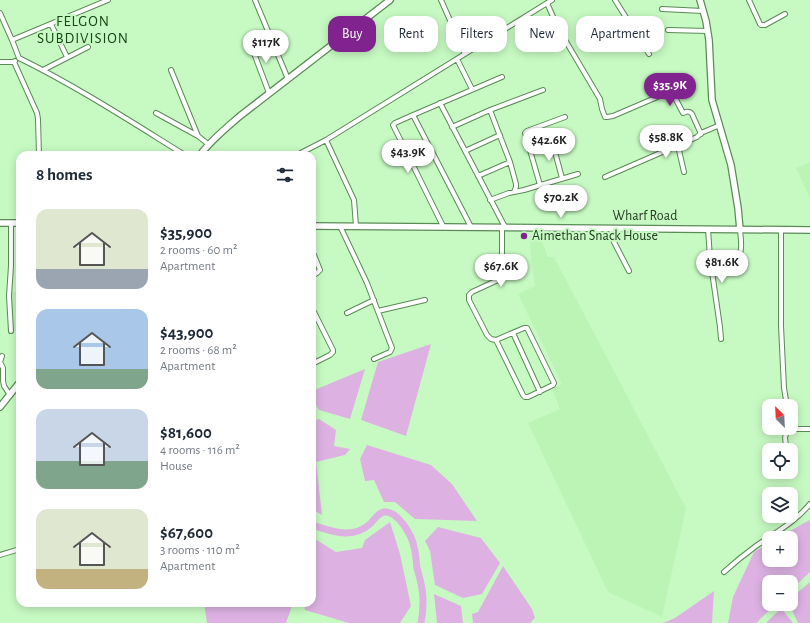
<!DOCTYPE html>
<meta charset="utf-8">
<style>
body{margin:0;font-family:"Alegreya Sans",sans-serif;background:#f6f6f7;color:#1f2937;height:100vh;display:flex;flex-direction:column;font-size:15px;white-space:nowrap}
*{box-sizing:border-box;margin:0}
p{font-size:13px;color:#747a83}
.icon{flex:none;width:22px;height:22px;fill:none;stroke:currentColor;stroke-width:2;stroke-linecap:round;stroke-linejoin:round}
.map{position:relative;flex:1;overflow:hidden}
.panel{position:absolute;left:16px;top:151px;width:300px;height:456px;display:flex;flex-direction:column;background:#fff;border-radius:12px;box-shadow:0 2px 10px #0003}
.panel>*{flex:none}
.hud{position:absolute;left:328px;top:16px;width:380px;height:36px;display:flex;gap:8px}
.needle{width:26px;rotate:336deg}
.buttons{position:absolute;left:762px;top:399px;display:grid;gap:8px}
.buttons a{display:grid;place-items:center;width:36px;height:36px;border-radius:8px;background:#fff;box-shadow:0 2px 10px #0003;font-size:20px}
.price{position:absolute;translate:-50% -34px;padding:0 9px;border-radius:14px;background:#fff;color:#222;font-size:13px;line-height:26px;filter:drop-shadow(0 1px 2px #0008)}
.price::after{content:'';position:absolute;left:50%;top:24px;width:12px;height:9px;margin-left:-6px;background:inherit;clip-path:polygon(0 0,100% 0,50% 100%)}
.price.current{background:#81238e;color:#fff}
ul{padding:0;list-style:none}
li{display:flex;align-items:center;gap:12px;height:100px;padding:0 20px}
li span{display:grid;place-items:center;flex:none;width:112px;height:80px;border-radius:12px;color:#555}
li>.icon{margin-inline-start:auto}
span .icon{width:48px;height:48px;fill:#fffc;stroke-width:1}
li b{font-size:17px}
h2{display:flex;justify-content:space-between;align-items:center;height:48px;padding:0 20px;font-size:17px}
.pill{padding:0 14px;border-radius:12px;background:#fff;box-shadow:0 2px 10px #0003;font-size:14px;line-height:36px}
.pill.current{background:#81238e;color:#fff}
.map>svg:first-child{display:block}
.built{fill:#bbf4b5}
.water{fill:#ddb2e3}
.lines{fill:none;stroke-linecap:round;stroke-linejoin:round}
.river{stroke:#ddb2e3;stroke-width:7}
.street-casing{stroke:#5b8a57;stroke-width:6}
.secondary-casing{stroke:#5b8a57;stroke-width:8}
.street{stroke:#fff;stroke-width:4}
.secondary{stroke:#fff;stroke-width:5.5}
.poi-dot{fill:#81238e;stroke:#c7fac2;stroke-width:1.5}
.labels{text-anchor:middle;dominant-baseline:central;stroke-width:4;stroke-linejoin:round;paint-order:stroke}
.street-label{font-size:14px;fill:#253a24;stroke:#c7fac2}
.poi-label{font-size:14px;fill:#253a24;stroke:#c7fac2;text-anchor:start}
.neighbourhood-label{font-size:15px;letter-spacing:1px;fill:#184616;stroke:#c7fac2}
</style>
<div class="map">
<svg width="810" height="623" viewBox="0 0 810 623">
<rect width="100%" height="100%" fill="#c7fac2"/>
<path class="built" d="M810,162V198L796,168Z
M530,235L540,236L548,257H554L686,508L662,617L608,592L528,423L560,409L552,389L562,384L518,294L535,286L531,260Z
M10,292H20V331H12Z"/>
<path class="water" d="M431,344L406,436L361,420L378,362Z
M365,369L350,419L319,410L312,399V391Z
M319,419L336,430L334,446L350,449L345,455L316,462L322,515L312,509V421Z
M367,445L431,465L452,484L477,521L415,519L395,502H384L374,480L365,481L360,459Z
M810,520V572L791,590V582H769V604H776L756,623H728L733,597L754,552L769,543V560H791V538H778L804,523Z
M390,522L400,554L411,606L400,623H349L305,610L304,603H312V537L336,552L362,548L365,540Z
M438,527L481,538L500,563L482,594L463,598L435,585L430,551L425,541Z
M503,566L532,609L535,618L530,623H473L472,614L478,612Z
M810,582V623H798L789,604H791V598Z
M714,591L712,623H663L675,618Z
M434,594L461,606L463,623H437Z
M204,603H293L286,623H207Z
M781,608L793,623H766Z"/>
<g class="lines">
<path class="river" d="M312,525C332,531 352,540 370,524C374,520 378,513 384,512C398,510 412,536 414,547C416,554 416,561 417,568C419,575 421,582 422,589C424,600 423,612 421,623"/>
<g class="street-casing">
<path id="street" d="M255,0L288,79
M441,0L465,54
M615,0L649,54
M749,0L760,24L761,25H765L785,14
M547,3L558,28L600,99L602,109L605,117H607L613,116L669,92H672L683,113C686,112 689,110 692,114L701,134
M662,9L703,11
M0,13L12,40L19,58C76,86 130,121 185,155
M51,24L67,57
M668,30L708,31
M12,40L108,0
M249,40L269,93
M457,59L472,89
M0,62H14L15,61
M14,62L37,113L38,119L39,155
M43,70L88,47
M440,103L505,227
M490,110L510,162L516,184V187L514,192
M156,113L198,136L171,70
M413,115L502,77
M452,127L490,110L543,90
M198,136L208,144
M326,140L354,200L356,226
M552,141L562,178
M678,146L684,172
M465,151L500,135
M297,155L326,140L552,0
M478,176L510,162
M605,177L697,137L701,133L720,125
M540,185L525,133L527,131L565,117
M490,200L509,193L524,190L578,174
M11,223V266L9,296L11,331
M340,226L367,283L392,348L390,352L374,359
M443,226L393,125L395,123L413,115L471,227
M611,228L614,242L629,271
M708,229L710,258L720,327L721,339
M781,230V326L784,388L787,406
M312,250L320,270L317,273L312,276
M727,264C729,263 731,264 733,263C744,258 741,239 740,230
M312,308L333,350V352L330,355L312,364
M378,311L425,300
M347,313L374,300
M513,333L540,392
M496,340L523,395L525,397H528L553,385L554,383L553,381L527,328H524L496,340L491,339L487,335L469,300V295L472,292L498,280L502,275V227
M2,356L0,362L3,368V381L4,386L10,395
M787,450C786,442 782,435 790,429H810
M0,555L20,549
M724,572C734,563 745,554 756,546C776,532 794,523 810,504"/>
</g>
<g class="secondary-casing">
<path id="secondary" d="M700,0L706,21L709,40L712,100L731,165L738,208L740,230
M200,155C211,140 225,129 240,116L390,0
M0,223H20
M312,226L810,230
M0,407L20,382"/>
</g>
<use href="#street" class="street"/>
<use href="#secondary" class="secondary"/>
</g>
<circle class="poi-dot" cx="524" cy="236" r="4"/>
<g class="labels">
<g class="street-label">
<text x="645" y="216">Wharf Road</text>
</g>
<g class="poi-label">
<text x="532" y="236">Aimethan Snack House</text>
</g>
<g class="neighbourhood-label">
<text x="83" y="21">FELGON<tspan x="83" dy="17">SUBDIVISION</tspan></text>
</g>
</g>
</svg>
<div class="buttons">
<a><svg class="needle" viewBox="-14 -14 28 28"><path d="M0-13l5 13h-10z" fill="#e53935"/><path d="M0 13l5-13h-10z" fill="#747a83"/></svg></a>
<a><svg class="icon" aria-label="locate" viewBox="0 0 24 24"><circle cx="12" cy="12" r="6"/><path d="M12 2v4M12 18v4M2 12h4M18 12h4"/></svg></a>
<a><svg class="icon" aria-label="layers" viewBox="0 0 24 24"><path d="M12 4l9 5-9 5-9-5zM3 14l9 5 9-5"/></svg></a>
<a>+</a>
<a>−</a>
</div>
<b class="price" style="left:266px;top:64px">$117K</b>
<b class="price current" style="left:670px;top:107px">$35.9K</b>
<b class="price" style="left:666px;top:159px">$58.8K</b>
<b class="price" style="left:549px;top:162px">$42.6K</b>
<b class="price" style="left:408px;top:174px">$43.9K</b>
<b class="price" style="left:561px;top:219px">$70.2K</b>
<b class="price" style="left:722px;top:284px">$81.6K</b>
<b class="price" style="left:501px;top:288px">$67.6K</b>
<div class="hud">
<a class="pill current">Buy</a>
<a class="pill">Rent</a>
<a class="pill">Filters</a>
<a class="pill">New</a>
<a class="pill">Apartment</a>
</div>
<section class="panel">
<h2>8 homes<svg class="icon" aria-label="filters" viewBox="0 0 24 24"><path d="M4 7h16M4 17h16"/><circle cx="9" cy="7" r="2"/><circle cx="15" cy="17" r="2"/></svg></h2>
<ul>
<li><span style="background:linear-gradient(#dfe7d0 75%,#9aa5b1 0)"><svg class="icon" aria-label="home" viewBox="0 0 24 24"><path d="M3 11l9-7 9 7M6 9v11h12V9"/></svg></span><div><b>$35,900</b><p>2 rooms · 60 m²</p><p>Apartment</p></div></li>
<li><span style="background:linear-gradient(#a9c7e8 75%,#7fa58c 0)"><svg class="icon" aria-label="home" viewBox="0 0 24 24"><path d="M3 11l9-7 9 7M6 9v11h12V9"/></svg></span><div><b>$43,900</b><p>2 rooms · 68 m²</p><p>Apartment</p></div></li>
<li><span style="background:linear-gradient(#c9d6e8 65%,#7fa58c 0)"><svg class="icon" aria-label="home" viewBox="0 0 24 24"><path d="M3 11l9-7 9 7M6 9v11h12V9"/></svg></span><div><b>$81,600</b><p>4 rooms · 116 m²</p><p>House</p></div></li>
<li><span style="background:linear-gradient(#dfe7d0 75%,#c2b280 0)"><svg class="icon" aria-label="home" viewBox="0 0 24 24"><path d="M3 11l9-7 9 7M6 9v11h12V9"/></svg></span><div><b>$67,600</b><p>3 rooms · 110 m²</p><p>Apartment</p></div></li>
</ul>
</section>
</div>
